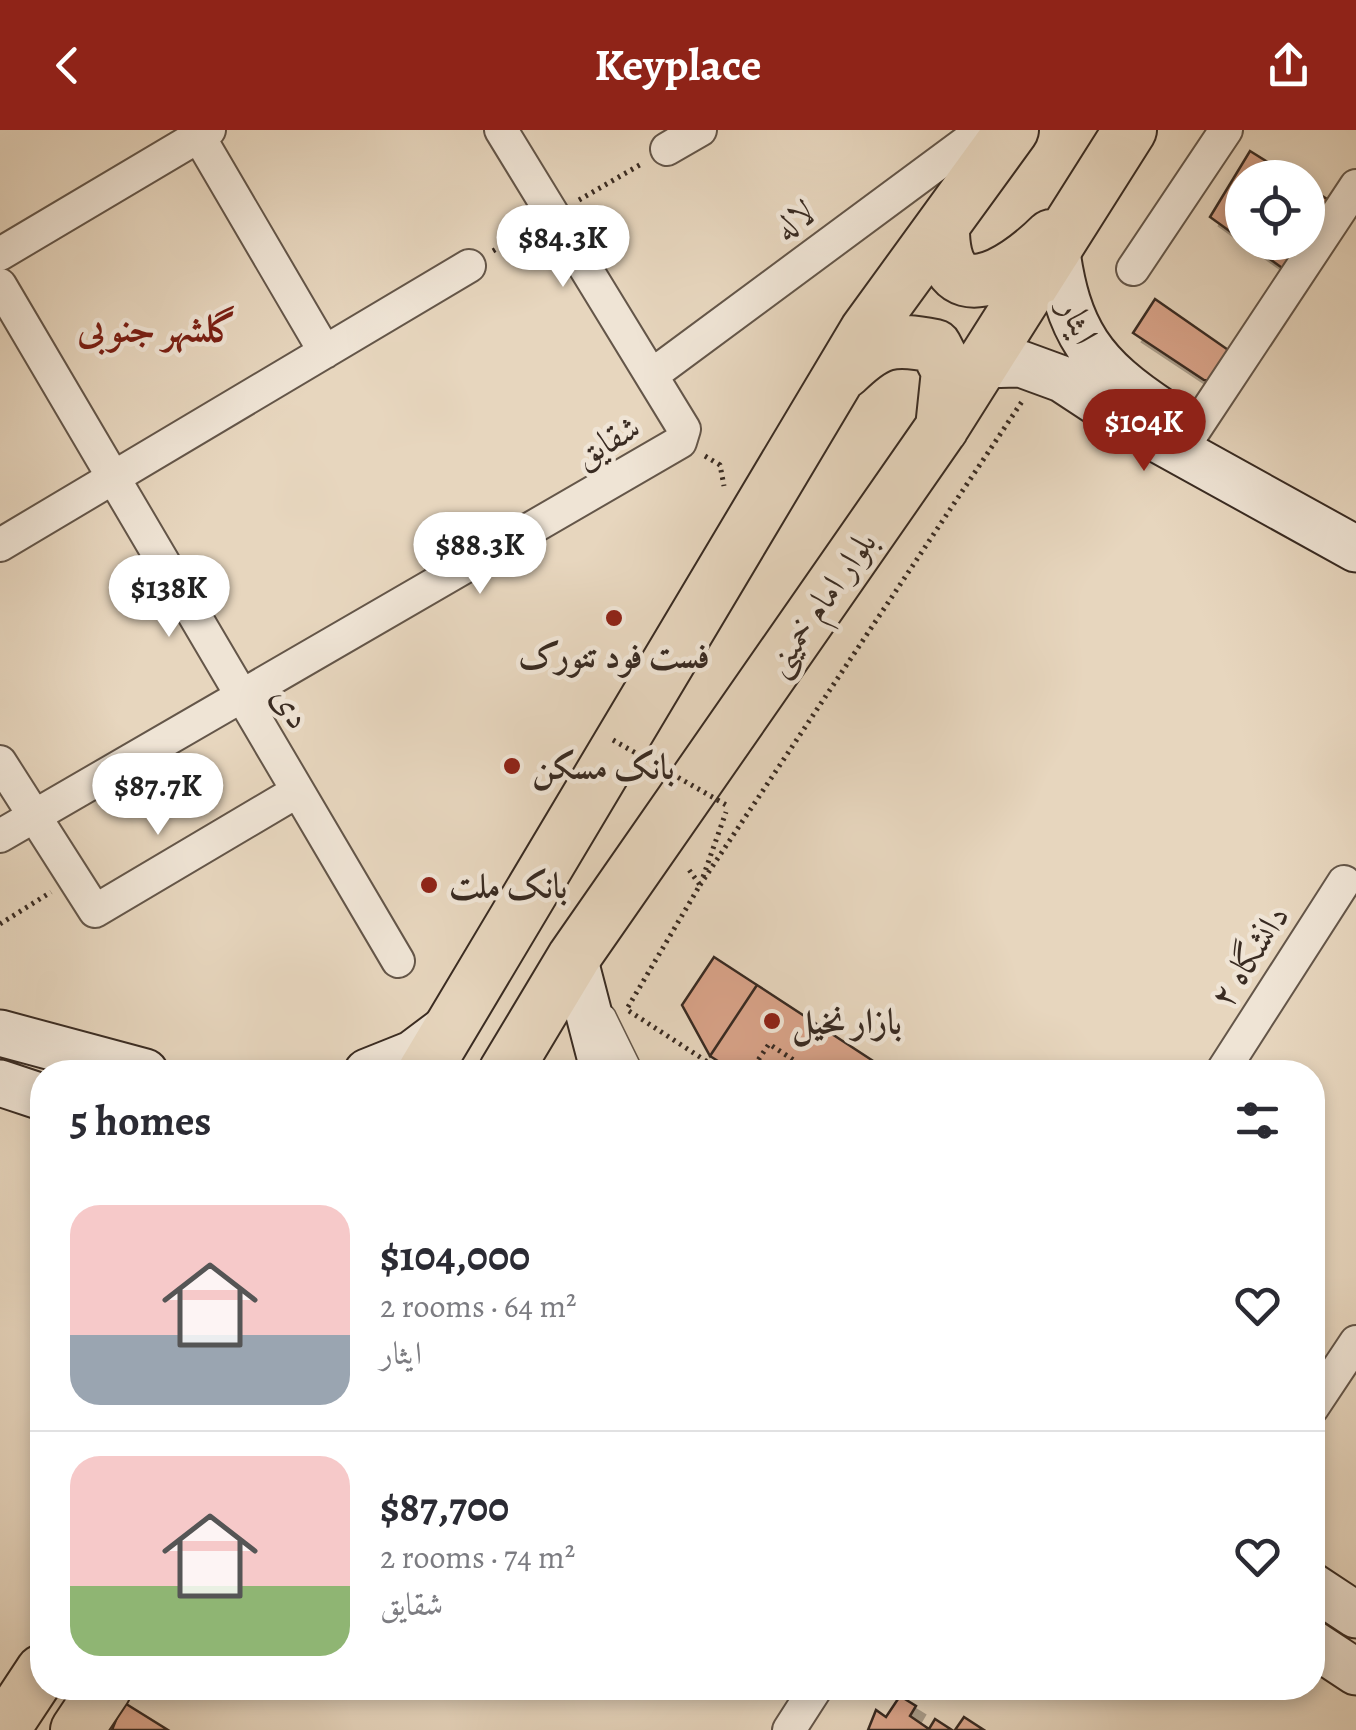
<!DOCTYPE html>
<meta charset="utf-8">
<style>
body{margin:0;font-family:Alegreya,Amiri,serif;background:#f2f2f3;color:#2b2b33;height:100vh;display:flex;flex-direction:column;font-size:38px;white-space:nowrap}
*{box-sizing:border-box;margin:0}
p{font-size:32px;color:#7c7c81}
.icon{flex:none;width:55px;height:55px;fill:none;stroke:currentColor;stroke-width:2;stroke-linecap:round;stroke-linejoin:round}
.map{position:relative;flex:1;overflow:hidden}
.details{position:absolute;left:30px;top:930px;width:1295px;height:640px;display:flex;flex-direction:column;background:#fff;border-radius:40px;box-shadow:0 5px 15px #0003}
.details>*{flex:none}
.controls{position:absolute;left:1225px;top:30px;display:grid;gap:20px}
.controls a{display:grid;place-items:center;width:100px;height:100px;border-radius:50%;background:#fff;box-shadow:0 5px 15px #0003;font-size:50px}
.price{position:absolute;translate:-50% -85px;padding:0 22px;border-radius:35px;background:#fff;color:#222;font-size:32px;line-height:65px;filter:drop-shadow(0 2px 5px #0008)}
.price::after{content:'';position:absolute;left:50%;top:60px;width:30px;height:22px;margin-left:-15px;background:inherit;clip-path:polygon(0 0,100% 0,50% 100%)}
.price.selected{background:#8f2418;color:#fff}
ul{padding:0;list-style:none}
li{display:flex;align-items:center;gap:30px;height:250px;padding:0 40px}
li+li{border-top:2px solid #e1e1e2}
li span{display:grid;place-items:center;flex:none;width:280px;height:200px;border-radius:30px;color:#555}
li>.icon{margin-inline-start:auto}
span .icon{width:120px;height:120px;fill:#fffc;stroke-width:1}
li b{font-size:42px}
h2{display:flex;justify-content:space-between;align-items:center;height:120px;padding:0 40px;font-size:42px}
header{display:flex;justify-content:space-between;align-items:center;height:130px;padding:0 40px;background:#8f2418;color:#fff;font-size:45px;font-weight:700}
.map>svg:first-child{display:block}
.building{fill:#d9a389;stroke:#392b22;stroke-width:2.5;filter:url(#shadow)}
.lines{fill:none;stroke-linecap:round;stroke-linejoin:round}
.lane-casing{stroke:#645649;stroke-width:21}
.street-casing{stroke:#645649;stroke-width:36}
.secondary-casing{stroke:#392b22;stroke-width:49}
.primary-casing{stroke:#392b22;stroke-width:56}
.path{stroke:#392b22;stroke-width:5;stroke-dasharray:2.5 5;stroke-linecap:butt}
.lane{stroke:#efe4d5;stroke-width:18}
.street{stroke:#efe4d5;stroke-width:32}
.secondary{stroke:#efe4d5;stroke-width:45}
.primary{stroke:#e7d6be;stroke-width:52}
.path-bridge{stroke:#392b22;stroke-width:5;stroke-dasharray:2.5 5;stroke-linecap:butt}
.poi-dot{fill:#8f2418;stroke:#efe4d5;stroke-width:4}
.labels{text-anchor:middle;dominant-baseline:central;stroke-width:9;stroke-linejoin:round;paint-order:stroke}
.street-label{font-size:35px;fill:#392b22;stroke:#efe4d5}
.poi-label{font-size:35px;font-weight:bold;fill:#392b22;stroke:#efe4d5;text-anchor:start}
.neighbourhood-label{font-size:38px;font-weight:bold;fill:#7a1f14;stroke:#efe4d5}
</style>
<header><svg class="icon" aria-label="back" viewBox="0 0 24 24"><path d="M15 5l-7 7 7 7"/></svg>Keyplace<svg class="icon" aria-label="share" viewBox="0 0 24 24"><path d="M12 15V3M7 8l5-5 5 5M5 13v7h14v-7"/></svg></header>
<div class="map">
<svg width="1356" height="1600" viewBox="0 0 1356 1600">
<defs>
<filter id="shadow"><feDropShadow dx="9" dy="9" stdDeviation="0" flood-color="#0004"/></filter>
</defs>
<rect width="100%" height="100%" fill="#e7d6be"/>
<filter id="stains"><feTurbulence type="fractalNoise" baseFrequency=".002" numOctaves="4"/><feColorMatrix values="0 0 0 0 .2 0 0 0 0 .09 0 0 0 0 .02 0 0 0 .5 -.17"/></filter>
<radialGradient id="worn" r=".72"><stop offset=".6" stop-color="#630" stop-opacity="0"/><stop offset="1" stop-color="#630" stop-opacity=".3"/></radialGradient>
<path class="building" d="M1250,21L1293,48H1242V110L1210,87Z
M1308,57L1330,71L1308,105Z
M1246,112H1303L1285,140Z
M1155,169L1234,224L1215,251L1204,250L1133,203Z
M714,827L757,855L710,926L682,875Z
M757,855L890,942H735L710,926Z
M900,1566L916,1576L910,1586L929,1599L935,1589L952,1600H868L876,1580L886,1587Z
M123,1572L168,1600H112Z
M964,1587L984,1600H955Z"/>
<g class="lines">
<g class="lane-casing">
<path id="lane" d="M606,885L634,942"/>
</g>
<g class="street-casing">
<path id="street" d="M195,0L325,222
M667,19L700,0
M0,124L209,0
M1133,139L1226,0
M0,155L398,831
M652,245L983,0
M1193,302L1356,56
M0,415L469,136
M0,632L95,781L296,662
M0,706L680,312L684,299L501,0
M1222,942L1344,752
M1312,1278L1356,1212
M789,1600L816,1558"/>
</g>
<g class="secondary-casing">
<path id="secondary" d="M1056,115C1067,202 1092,236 1164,283
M982,235L1021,234L1062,249L1132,295L1356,419
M574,827L604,942
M0,903L145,942
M367,942L412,924L452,894
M0,953L42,967
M1312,1456L1356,1485
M1312,1513L1356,1542"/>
</g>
<g class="primary-casing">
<path id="primary" d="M943,95C941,188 1012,145 1051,106
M845,242C877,211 891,207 935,216L948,241L942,298
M424,942L866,201L1012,0
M505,942L574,827L941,299L1130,0
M3,1600L42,1541
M77,1600L105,1558"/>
</g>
<path class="path" d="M579,70L643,33
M493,121L526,101
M705,326L720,335L724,356
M703,747L726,682
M700,755L1023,270
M0,794L51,762
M628,877L700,755L687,737
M629,881L723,942
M750,942L769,914L812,942
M1312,1413L1324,1420"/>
<use href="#lane" class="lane"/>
<use href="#street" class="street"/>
<use href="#secondary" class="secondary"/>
<use href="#primary" class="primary"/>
<path class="path-bridge" d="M613,610L728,676"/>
</g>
<g class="poi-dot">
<circle cx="614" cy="488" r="10"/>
<circle cx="512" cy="636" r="10"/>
<circle cx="429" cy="755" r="10"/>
<circle cx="772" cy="891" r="10"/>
</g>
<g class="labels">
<g class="street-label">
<text transform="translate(794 90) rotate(-37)">لاله</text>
<text transform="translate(1079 191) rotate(65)">ایثار</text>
<text transform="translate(607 311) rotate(-30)">شقایق</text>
<text transform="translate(820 473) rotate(-55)">بلوار امام خمینی</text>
<text transform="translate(292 577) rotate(59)">دی</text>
<text transform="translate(1249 826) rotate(-57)">دانشگاه ۲</text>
</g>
<g class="poi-label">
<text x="614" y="525" text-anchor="middle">فست فود تنورک</text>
<text x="532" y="636">بانک مسکن</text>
<text x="449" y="755">بانک ملت</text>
<text x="792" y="891">بازار نخیل</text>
</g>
<g class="neighbourhood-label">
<text x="157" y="198">گلشهر جنوبی</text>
</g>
</g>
<rect width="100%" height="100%" filter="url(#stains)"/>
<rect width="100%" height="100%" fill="url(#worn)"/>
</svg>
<div class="controls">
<a><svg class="icon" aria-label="locate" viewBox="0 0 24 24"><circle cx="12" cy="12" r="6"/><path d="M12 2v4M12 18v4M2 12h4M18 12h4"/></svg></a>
</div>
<b class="price" style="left:563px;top:160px">$84.3K</b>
<b class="price selected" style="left:1144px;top:344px">$104K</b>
<b class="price" style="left:480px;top:467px">$88.3K</b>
<b class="price" style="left:169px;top:510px">$138K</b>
<b class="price" style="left:158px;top:708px">$87.7K</b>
<section class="details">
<h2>5 homes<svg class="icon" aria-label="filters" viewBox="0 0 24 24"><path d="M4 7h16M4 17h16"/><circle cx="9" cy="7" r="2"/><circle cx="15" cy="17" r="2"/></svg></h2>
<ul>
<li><span style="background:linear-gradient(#f6c9c9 65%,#9aa5b1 0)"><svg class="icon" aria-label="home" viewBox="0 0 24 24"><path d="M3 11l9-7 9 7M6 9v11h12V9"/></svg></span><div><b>$104,000</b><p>2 rooms · 64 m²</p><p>ایثار</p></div><svg class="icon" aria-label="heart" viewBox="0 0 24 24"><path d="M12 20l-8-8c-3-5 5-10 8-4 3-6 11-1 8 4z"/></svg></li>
<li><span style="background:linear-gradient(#f6c9c9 65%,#8fb573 0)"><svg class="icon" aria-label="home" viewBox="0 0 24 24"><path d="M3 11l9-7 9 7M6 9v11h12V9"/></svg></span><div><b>$87,700</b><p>2 rooms · 74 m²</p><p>شقایق</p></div><svg class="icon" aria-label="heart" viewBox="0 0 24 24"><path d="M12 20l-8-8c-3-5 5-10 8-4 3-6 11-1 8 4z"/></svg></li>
</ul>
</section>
</div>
